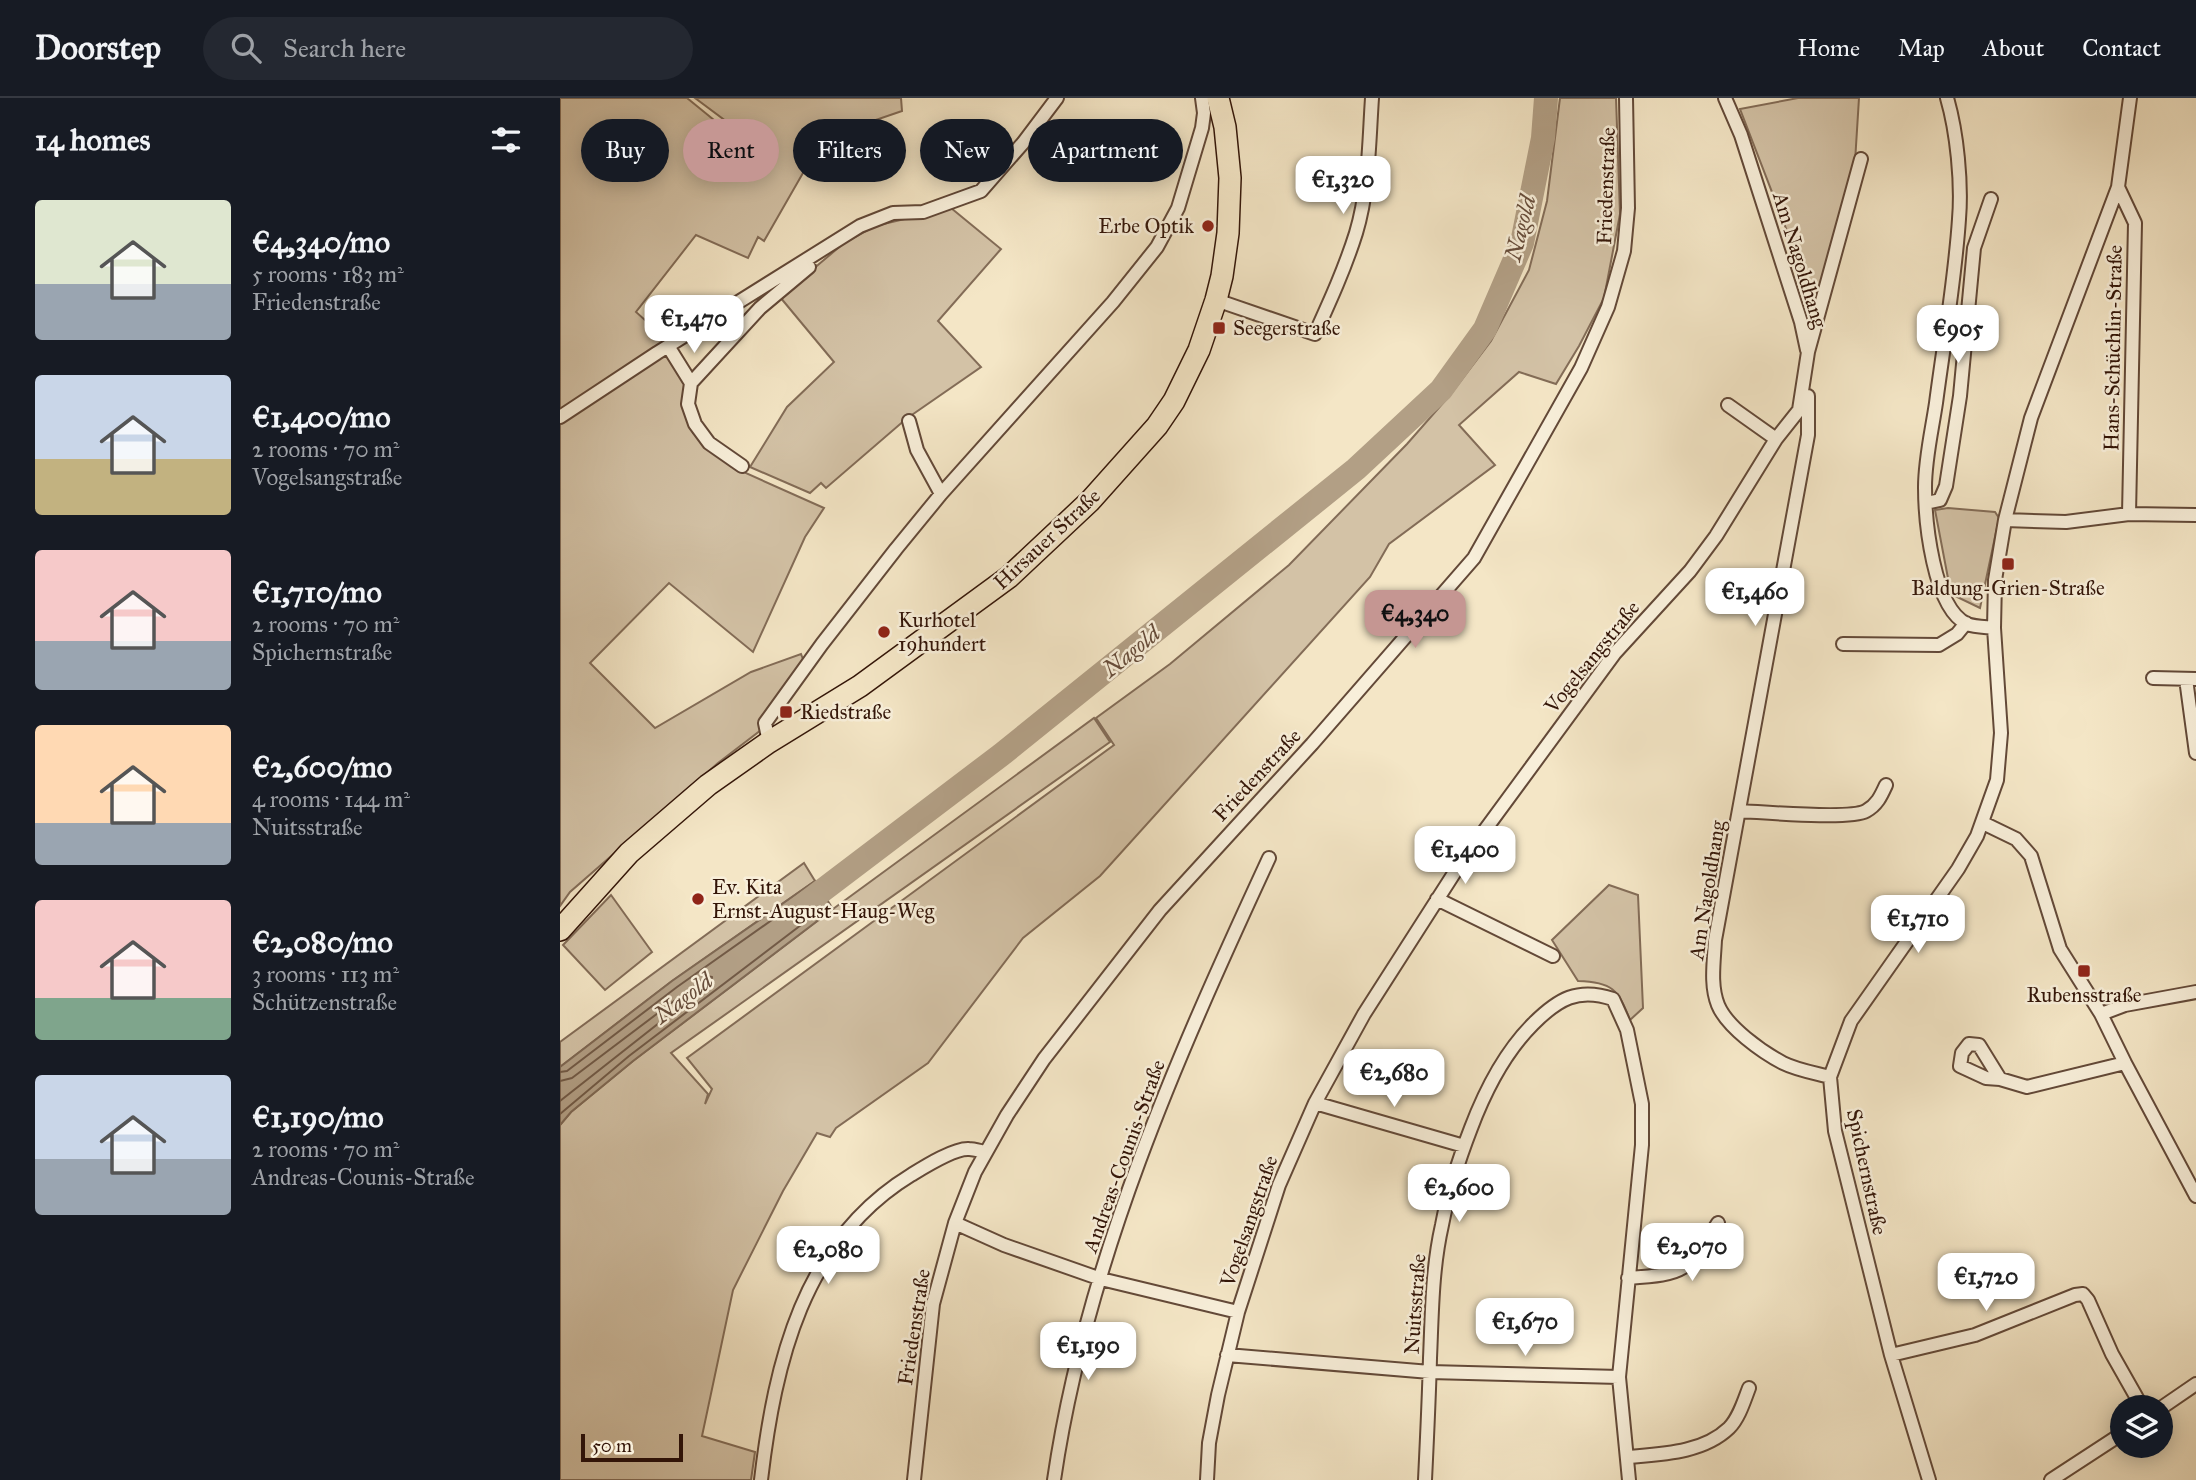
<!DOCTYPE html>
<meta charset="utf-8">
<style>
body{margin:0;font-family:"IM FELL Great Primer",serif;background:#242831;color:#f1f3f6;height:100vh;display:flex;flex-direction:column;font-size:26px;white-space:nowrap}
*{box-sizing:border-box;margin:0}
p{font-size:23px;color:#9ea1a6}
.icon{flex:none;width:38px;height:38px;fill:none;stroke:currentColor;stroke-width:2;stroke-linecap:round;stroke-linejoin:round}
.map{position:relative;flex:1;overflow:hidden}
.sheet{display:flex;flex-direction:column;background:#171b24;width:560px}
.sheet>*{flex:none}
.guide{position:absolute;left:21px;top:21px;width:665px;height:63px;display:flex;gap:14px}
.fabs{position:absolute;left:1550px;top:1297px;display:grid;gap:14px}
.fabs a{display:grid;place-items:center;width:63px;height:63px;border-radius:50%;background:#171b24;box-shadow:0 4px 18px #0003;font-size:35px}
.scale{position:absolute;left:21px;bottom:18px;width:102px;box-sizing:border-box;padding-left:7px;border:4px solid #331508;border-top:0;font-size:19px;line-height:24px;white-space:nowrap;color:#331508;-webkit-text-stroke:5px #f8efda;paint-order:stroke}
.price{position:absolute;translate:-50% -60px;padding:0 16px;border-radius:14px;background:#fff;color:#222;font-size:23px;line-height:46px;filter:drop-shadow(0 2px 4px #0008)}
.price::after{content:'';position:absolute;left:50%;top:42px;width:21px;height:16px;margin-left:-10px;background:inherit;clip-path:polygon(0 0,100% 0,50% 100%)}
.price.on{background:#c59692;color:#111}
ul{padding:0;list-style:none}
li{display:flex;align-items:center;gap:21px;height:175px;padding:0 35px}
li span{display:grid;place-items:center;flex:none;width:196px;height:140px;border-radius:7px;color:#555}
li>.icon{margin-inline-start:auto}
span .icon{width:84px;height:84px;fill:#fffc;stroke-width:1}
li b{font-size:30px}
h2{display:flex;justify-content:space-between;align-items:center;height:84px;padding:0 35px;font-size:30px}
.tag{padding:0 24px;border-radius:32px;background:#171b24;box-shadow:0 4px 18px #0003;font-size:24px;line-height:63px}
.tag.on{background:#c59692;color:#111}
header{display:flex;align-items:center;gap:42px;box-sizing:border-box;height:98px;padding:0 35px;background:#171b24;border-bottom:2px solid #363941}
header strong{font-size:33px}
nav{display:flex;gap:38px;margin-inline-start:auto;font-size:24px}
.search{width:490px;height:63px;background:#242831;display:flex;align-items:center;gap:18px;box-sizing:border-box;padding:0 24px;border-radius:38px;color:#9ea1a6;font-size:26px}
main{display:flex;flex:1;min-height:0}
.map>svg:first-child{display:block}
.green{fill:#d3c2a6;stroke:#836c57;stroke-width:2}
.water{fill:#b29f85;stroke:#7f6853;stroke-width:2}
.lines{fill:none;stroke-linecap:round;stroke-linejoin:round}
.shore{stroke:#725a46;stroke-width:2}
.river{stroke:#b29f85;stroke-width:24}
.street-casing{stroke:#634938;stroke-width:16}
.primary-casing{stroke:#331508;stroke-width:24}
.street{stroke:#f8efda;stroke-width:12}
.primary{stroke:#f4e6c6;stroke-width:21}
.poi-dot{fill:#8f2418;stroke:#f8efda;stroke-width:2.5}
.labels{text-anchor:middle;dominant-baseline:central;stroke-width:5;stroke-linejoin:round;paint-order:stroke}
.street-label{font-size:21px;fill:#331508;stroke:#f8efda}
.poi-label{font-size:21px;fill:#331508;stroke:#f8efda;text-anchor:start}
.water-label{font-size:23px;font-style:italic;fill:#664c3a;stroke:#f8efda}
</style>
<header>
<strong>Doorstep</strong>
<div class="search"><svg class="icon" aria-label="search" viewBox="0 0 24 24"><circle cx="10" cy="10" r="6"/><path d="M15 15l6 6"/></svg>Search here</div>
<nav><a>Home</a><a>Map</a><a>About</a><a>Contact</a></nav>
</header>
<main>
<section class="sheet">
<h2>14 homes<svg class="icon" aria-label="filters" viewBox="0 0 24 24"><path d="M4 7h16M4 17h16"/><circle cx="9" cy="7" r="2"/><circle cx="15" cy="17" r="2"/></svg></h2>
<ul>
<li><span style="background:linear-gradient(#dfe7d0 60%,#9aa5b1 0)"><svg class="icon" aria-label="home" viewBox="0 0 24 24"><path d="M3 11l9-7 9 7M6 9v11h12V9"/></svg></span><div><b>€4,340/mo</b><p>5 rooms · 183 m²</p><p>Friedenstraße</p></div></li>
<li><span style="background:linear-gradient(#c9d6e8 60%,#c2b280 0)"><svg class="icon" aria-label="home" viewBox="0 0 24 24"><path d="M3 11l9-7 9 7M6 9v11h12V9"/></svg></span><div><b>€1,400/mo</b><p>2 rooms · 70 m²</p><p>Vogelsangstraße</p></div></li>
<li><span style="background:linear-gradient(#f6c9c9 65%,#9aa5b1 0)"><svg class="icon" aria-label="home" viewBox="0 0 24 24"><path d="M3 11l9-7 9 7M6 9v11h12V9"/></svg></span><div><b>€1,710/mo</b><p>2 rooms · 70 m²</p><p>Spichernstraße</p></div></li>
<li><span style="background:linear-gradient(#ffd9b3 70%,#9aa5b1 0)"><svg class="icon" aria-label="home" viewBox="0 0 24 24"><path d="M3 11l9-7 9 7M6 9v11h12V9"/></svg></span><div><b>€2,600/mo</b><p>4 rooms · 144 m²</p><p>Nuitsstraße</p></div></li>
<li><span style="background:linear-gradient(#f6c9c9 70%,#7fa58c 0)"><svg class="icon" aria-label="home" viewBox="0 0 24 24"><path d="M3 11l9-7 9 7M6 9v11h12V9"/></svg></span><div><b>€2,080/mo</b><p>3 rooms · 113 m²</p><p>Schützenstraße</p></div></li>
<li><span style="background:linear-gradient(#c9d6e8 60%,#9aa5b1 0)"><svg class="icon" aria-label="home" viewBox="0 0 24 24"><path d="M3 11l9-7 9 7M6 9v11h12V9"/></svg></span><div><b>€1,190/mo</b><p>2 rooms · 70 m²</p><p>Andreas-Counis-Straße</p></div></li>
</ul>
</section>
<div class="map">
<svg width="1636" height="1382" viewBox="0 0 1636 1382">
<rect width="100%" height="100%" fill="#f4e6c6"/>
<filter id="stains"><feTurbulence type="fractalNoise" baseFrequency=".00286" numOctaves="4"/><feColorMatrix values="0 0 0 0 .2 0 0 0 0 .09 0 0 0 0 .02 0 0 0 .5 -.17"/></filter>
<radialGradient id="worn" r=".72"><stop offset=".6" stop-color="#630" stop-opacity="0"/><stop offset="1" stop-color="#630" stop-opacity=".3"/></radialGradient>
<path class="green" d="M0,0H127L176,40L214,59L135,0H341L342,13L263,40L204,143L198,139L188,160L136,137L76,214L107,242L127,286L124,308L133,335L170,368L264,410L245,439L193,554L109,485L30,565L95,630L191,574L241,556L244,564L201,632L158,665L10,794L0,808Z
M1000,0H1056L1060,116L1044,200L1019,248L996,286L959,274L899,327L935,367L829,446L810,479L540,778L463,840L368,965L276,1030L270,1039L257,1035L223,1093L173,1192L142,1338L195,1354L191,1382H0V1027L11,1014L73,963L273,811L534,620L550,644L111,955L148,996L145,1006L152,991L127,960L554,647L536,620L610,566L729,467L847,346L890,297L931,243L969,172L987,103Z
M1238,0H1299L1295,64L1251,223L1242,172L1180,11Z
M391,110L441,151L378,223L421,269L346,321L266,390L261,385L250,395L190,369L227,309L274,264L220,199L284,145L315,128Z
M1388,410L1435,414L1439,420L1420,510L1391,496L1375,412Z
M244,765L255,783L112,883L0,969V944Z
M1049,787L1078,797L1083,910L1070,922C1058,891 1052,884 1018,883L992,842Z
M51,797L92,854L45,892L3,847Z"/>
<path class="water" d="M255,783L273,811L73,963L11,1014L0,1027V969L112,883Z"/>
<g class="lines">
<path class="shore" d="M0,974L7,973L117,889L250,795L255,796L262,807V811L69,958L0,1016
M0,983L12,980L147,878L152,879L151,884L0,1003"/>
<path class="river" d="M234,814L441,657L796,371L881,292L925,231L962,145L983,40L986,0"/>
<g class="street-casing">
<path id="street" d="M1165,0L1181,37L1241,224L1247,252
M1387,0C1397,34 1402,85 1399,121C1395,182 1384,244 1376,305C1372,332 1365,361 1365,389C1365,422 1373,510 1407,526C1415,529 1426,529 1434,530
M1558,89L1575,125L1569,416
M656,202L755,236C770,203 785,170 796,135C809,92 809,44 812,0
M108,248L131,285
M1248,298V337L1155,842C1154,864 1150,887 1158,907C1167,929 1202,954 1223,965C1237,972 1255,975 1270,979
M1168,307L1216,341
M0,319L97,255L300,128L333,115L363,114L421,93L463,45L497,0
M349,323L357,352L381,396
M182,368L149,345L135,326L128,306L131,285L200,210L249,169
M1366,405L1380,402L1386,388L1400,298L1414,150L1431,101
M1445,422L1506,424L1569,416L1636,417
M1283,546L1379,547L1397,536L1406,525
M1593,580L1636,581
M1626,581L1636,655
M209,644L205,625L262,546L336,451L381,396L553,204L597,149L618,110L642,30L644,15L642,0
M1179,713C1202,714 1290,722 1306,713C1317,707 1321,698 1326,687
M1423,725L1456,741L1471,758L1500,851L1541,916L1565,965L1636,1098
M877,801L993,858
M1541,916L1565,907L1636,894
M1440,981L1426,980L1400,968L1402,955L1409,946L1419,947L1440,981L1467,989L1565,965
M755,1005L904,1048
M395,1125L444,1147L541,1181L678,1214
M1068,1180C1126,1176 1127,1174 1158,1125
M667,1257L870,1274L1059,1279
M1331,1257L1415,1237L1515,1197L1523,1196L1528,1202L1552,1256L1582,1309
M1601,1310L1636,1286
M1068,1359C1102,1356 1143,1355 1169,1330C1179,1320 1184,1303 1189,1290
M201,1382C215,1264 243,1143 351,1077C364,1069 394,1050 409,1051C414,1051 420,1053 425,1054
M354,1382L373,1206L395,1125L415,1074L447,1017L484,961L600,812L752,646L914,460L1021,270L1048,209L1064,153L1068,110L1066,0
M494,1382C526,1163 617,959 709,760
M647,1382L649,1345L658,1297L678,1214L719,1087L755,1005L804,916L900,766L1055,555L1130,473L1156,438L1216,341L1239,312L1248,254L1301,61
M865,1382C867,1341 869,1300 870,1260C872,1215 872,1171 882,1127C888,1095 899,1061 911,1030C925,993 945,954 973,926C998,901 1018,889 1053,901L1067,932L1082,1006V1047L1059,1279L1069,1382
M1369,1382L1331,1257L1275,1033L1270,979L1291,923L1398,771L1417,738L1437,682L1441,635L1434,530L1435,482L1445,422L1471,320L1558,89L1570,0
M1491,1382L1563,1335"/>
</g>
<g class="primary-casing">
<path id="primary" d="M0,832L69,755L148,687L209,644L300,588L449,479L530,403L597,328L614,303L639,252L656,202L662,178L668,135L670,80L665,29L658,0"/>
</g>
<use href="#street" class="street"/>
<use href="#primary" class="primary"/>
</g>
<g class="poi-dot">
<circle cx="648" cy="128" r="7"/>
<rect x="652" y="223" width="14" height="14" rx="3.5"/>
<rect x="1441" y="459" width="14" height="14" rx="3.5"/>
<circle cx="324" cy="534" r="7"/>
<rect x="219" y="607" width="14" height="14" rx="3.5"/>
<circle cx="138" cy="801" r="7"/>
<rect x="1517" y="866" width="14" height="14" rx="3.5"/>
</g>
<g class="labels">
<g class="street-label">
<text transform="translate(1046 88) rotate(-88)">Friedenstraße</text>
<text transform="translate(1240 162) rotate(73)">Am Nagoldhang</text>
<text transform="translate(1553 250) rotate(-89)">Hans-Schüchlin-Straße</text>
<text transform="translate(487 441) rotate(-43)">Hirsauer Straße</text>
<text transform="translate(1032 559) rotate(-51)">Vogelsangstraße</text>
<text transform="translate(697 677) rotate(-47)">Friedenstraße</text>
<text transform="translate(1147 792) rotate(-81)">Am Nagoldhang</text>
<text transform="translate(564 1058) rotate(-70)">Andreas-Counis-Straße</text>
<text transform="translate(1307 1074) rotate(78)">Spichernstraße</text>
<text transform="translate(689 1123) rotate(-71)">Vogelsangstraße</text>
<text transform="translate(855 1206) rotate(-86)">Nuitsstraße</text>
<text transform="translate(354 1229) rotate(-81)">Friedenstraße</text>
</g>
<g class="poi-label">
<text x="634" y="128" text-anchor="end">Erbe Optik</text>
<text x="673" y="230">Seegerstraße</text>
<text x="1448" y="490" text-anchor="middle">Baldung-Grien-Straße</text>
<text x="338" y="522">Kurhotel<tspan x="338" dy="24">19hundert</tspan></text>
<text x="240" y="614">Riedstraße</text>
<text x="152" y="789">Ev. Kita<tspan x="152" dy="24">Ernst-August-Haug-Weg</tspan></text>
<text x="1524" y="897" text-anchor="middle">Rubensstraße</text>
</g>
<g class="water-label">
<text transform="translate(960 130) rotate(-76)">Nagold</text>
<text transform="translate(571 553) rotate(-39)">Nagold</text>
<text transform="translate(123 900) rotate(-37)">Nagold</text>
</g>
</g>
<rect width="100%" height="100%" filter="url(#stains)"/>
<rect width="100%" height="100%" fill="url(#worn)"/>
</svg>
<div class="fabs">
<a><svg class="icon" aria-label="layers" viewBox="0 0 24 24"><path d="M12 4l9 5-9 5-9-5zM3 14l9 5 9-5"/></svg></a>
</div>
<div class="scale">50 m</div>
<b class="price" style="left:783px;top:118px">€1,320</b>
<b class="price" style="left:134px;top:257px">€1,470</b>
<b class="price" style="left:1398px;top:267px">€905</b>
<b class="price" style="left:1195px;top:530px">€1,460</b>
<b class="price on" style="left:855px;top:552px">€4,340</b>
<b class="price" style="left:905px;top:788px">€1,400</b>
<b class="price" style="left:1358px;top:857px">€1,710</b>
<b class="price" style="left:834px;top:1011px">€2,680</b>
<b class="price" style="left:899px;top:1126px">€2,600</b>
<b class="price" style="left:1132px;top:1185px">€2,070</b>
<b class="price" style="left:268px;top:1188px">€2,080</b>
<b class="price" style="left:1426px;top:1215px">€1,720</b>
<b class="price" style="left:965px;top:1260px">€1,670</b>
<b class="price" style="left:528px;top:1284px">€1,190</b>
<div class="guide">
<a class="tag">Buy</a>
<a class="tag on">Rent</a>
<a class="tag">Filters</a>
<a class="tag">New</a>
<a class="tag">Apartment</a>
</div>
</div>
</main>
